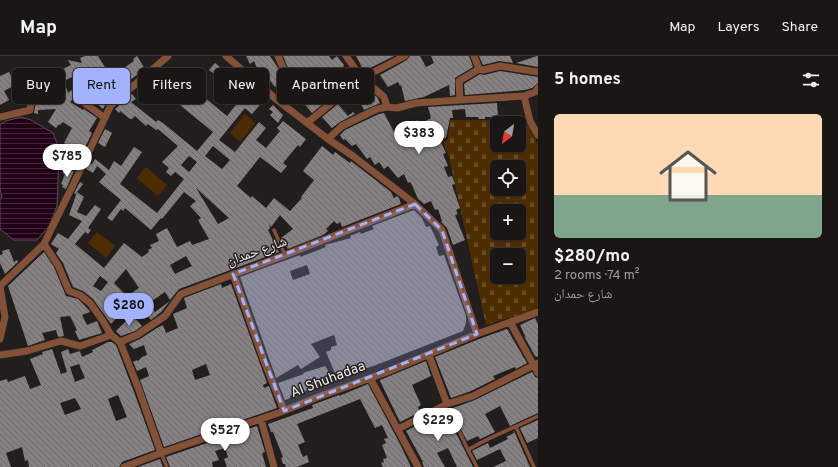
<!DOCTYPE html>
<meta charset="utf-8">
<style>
body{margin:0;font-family:Overpass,"Noto Naskh Arabic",sans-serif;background:#231f1f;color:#f1f3f6;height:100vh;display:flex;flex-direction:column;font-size:15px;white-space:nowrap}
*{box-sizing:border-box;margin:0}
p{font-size:13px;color:#9f9fa1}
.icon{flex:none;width:22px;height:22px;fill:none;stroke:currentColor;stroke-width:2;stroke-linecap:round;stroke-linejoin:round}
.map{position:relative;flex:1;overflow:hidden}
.details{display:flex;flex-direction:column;background:#1a1616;width:300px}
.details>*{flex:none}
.top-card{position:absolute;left:12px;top:12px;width:380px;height:36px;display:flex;gap:8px}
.needle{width:26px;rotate:211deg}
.buttons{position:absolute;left:490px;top:60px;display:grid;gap:8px}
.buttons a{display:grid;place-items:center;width:36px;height:36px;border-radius:6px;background:#1a1616;box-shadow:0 1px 3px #0004,0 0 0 1px #383535;font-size:20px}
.price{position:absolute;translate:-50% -34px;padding:0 9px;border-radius:14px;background:#fff;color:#222;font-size:13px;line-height:26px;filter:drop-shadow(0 1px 2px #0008)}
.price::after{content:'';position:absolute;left:50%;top:24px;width:12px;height:9px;margin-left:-6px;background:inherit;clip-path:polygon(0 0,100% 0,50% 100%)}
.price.on{background:#a3b2fd;color:#111}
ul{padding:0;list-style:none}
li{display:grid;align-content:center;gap:8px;height:212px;padding:0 16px}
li+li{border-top:1px solid #383535}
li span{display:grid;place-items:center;height:124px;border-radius:6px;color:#555}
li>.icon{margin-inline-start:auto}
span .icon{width:72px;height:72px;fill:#fffc;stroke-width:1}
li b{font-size:17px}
h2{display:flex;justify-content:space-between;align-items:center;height:48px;padding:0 16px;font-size:17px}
.pill{padding:0 14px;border-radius:6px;background:#1a1616;box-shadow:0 1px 3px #0004,0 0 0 1px #383535;font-size:14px;line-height:36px}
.pill.on{background:#a3b2fd;color:#111}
header{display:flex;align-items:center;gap:24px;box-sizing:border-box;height:56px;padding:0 20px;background:#1a1616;border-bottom:1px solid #383535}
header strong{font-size:19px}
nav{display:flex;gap:22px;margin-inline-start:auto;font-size:14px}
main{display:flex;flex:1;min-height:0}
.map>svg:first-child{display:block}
.cemetery{fill:url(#cemetery-stones);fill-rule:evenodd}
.green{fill:#4d2d00}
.water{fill:url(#water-rules);stroke:#5f4858}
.building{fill:url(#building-back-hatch);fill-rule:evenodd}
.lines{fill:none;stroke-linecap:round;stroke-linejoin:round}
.service{stroke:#825138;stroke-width:3.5}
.minor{stroke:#825138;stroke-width:7}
.marked{fill:#a3b2fd;fill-opacity:0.2;stroke:#a3b2fd;stroke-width:3;stroke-dasharray:8 5;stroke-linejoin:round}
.labels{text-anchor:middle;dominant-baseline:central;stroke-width:3;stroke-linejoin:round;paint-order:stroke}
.street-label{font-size:14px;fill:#f2efef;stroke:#231e1e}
</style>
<header>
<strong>Map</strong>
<nav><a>Map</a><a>Layers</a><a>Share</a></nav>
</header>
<main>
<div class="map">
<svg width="538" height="411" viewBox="0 0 538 411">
<defs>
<pattern id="cemetery-stones" width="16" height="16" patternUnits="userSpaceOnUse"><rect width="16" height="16" fill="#4d2d00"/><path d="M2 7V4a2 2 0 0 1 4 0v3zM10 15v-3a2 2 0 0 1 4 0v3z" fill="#674c26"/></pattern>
<pattern id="water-rules" width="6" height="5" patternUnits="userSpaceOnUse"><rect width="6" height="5" fill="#200117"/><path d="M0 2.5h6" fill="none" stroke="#412639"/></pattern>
<pattern id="building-back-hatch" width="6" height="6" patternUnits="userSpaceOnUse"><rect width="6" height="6" fill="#858081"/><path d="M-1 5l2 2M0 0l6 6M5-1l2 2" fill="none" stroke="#6d6a6a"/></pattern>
</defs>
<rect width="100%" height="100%" fill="#231e1e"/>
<path class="cemetery" d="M450,64H521L531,72L538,89V253L486,269L449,101L443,86L448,83ZM497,67H519V89H497ZM497,111H519V133H497ZM497,155H519V177H497ZM497,199H519V221H497Z"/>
<path class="green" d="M245,58L255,67L240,86L230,77Z
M146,111L167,129L158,140L137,122Z
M97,176L115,190L106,202L88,187Z"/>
<path class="water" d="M21,61L31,64L53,77L57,87L59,100L57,150L49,170L37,184H14L0,173V144L2,141L0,133V69L6,65Z"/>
<path class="building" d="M85,0H98L111,21L134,5L133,3L137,0L145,13L119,32L121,34L108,45L103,53L94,45L89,37L85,39L83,36L81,38L76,36L72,38V44L70,46L83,54L84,53L97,62L89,75L92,77L79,104L72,100L76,93L64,87L72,72L63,66L60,69L59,68L56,72L48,66L56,53L38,54V58L34,57L37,40L50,38L49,34L50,33L47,24H46L45,17L58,13L59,15L71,9L68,4L82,7L80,2ZM72,21L77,30L68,37L64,25Z
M246,0H270L278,12L283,25L275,31L264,17L263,18L259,12H257L254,5L250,8Z
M283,0H329L332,4L337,0L344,9L343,10L353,23L312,57L299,41L297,42L294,38L298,35Z
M356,0H394L364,15Z
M410,0H420L426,11L434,7L431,0H469L473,11L455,22V39L450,40L449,29L424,41L405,45L401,29L400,30L398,26L388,31L380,19L407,4Z
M479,0H510L513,7L499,5L483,9Z
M537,0H538V11L516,7Z
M215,7L258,42L259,41L264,44L252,58L245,52L219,84L235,96L259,66L266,72L256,84L266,92L280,75L277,72L283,65L306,83L300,91L298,89L283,107L287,110L281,117L260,101L237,130L251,142L252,140L266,152L274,142L290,155L302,142L301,141L314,124L303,115L322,90L333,99L335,96L350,107L351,105L391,136L394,142L397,140L399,142L401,148L342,171L340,166L337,168L334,165L326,173L328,175L323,179L288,193L281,182L293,173L280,159L271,171L269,168L270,172L268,174L279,196L179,233L170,244L165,236L149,247L155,256L170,245L161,256L151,264L140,250L139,251L134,244L111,268L93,243L83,235L73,231L63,207L56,197L59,193L51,188L58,177L68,183L82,165L69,159L77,136L76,138L74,137L80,126L83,128L77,136L84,141L77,156L86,160L95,149L101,153L88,172L91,174L88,178L85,176L75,188L104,212L124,187L142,201L149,196L148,194L152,192L150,189L159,185L156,178L167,172L177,191L190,185L192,189L209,183L198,164L201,162L190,150L196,145L184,136L162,163L161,162L151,174L125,152L123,155L121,153L112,165L107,162L121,144L99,126L106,118L97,110L93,117L86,113L89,107L92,108L95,103L109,114L114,105L121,110L134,91L142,96L120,128L157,157L184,123L175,116L171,120L166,116L169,112L162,106L178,90L158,73L156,74L148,68L146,70L135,60L132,63H130L120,55L119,57L115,53L132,38L136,43L131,46L156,66L158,64L163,67L197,95L213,76L180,49L186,42L167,25L160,34L151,28L142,34L140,31L162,12L184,30L186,27L193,32L227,60L243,40L209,14ZM213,90L230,104L222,113L205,100ZM189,100L197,106L189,116L181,109ZM196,132L229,162L218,168ZM186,200L192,210L175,218L170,209ZM126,213L139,232L127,240L114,227ZM100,220L108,226L101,235L93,230Z
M500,15L538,21V27L532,32L525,34L465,39L464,28L480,18L484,19Z
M9,16L15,29L4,35L9,44L0,49V20Z
M357,33H367L377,41L380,47L364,54L354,35Z
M497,47L498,61H485V63H479L478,61H466L465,53L452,54L453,62H450L446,82L438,80L446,97L443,98L448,110L444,111L448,121L452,120L455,128L452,129L460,152L456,154L458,158L455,159L465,184L453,189L447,172L441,166L442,165L438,153L435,154L431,145L424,148L418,143L412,129L410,126L408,127L404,118L398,122L388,110L384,113L379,106L375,109L370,101L367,103L356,88L352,90L345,83L343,84L340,79L345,74L379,58L384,57L394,76L409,65L410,67L413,65L414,67L417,64L420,68L431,62L428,51Z
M338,48L348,60L353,56L355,58L340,66L332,72L322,61Z
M273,49L283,59L278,67L270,59L273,56L269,53Z
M105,73L112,77L105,91L98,87Z
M65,112L73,115H74L66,133L62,131L63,129L61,128L65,118L62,117Z
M414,154L422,162L426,171L430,170L439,189L436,191L439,200L444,199L466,260V267L463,275L376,309L337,322L326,296L331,294V291L337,289L334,279L311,288L320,301L301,313L298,309L276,322L240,221L300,199V201L316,195L326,191L325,189L351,182L350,180L360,176L361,178L374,173L372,170ZM307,209L310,218L293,224L290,215Z
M9,193L14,206L17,204L18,206L5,218L0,207V199L3,198L2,195Z
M44,196L54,211L66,240L78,243L88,253L90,256L82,259L87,269L97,265L102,277L79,284L75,275L77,274L70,260L60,261L64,280L58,281L56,274L42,277L45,284L28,290L8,230Z
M221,228L222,232L231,228L267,327L263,329L264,332L269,330L277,352L164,391L140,324L149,320L146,311L137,315L133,306L137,304L138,305L142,301L147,299L144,289L134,293L129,288L140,283L157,272L163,269L166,277L178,272L173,258L187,252L184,242ZM206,308L210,319L195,324L192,314Z
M132,259L142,270L135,275L121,280L116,275Z
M535,262L538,268V301L535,300L524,280L526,282L520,269Z
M507,273L527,307L516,313L515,311L493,320L495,323L471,335L451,342L435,301L479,283Z
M108,286H112L116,289L134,336L155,394L122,406L119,411H29L28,404L25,405L22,391L6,397L11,411H0V325L7,323L8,326L25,320L30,333L41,329L30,303L43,298L42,296L52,293L61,318L67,316L61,296L68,293L70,298L80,295L82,301L93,296L92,294ZM79,308L85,322L75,326L70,311ZM118,339L127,361L116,365L108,343ZM75,342L81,353L65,359L60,347Z
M426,305L431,320L412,329L421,349L418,351L420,356L400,366L380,325V324Z
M325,310L334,323L329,325V327L290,340V342L285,344L278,327L304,318L303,317Z
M532,316L535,321L538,322V357L510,370L500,350L485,358L495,376L480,383L478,380L467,385L450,353L475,344Z
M368,328L400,388L411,411H383L381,407L384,406L383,403L387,402L382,389L386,387L384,383L388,382L382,369L375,372L360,343L297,368L305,386L298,389L303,401L307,399L309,406L297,411H286L285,408H283L281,402L283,401L273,376H271L268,368L313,352L312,349L320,346L339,339V340Z
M443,355L457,379L473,411H457L448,392L437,397L445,411H424L422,406H423L406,375Z
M538,364V382L527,387L520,372Z
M257,370L265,396L262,397L266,411H227L224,403L228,401L225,392L215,395L219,404L212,406L213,411H170L166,401Z
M513,375H514L530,411H493L506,405L500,393L477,404L472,395L488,387L490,392L508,383L506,381L514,377Z
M160,403L163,411H138Z"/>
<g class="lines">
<path class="service" d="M274,174L285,199
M444,350L460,377L468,394
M516,371L534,411
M161,397L167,411
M477,411L468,394C490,380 515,372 538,360"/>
<path class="minor" d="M226,0L277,44L328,83L353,100L415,148L442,174L477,278
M346,0L362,22L384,41L387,51
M474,0L479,13
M538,32L535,36L524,40L530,65L538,79
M76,41L105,62
M277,44L287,31L288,23L278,0
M460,44L524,40
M0,61L30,54L35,17
M307,67L362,22L405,0
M328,83L342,70L377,53L387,51L397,52L416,47L460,44L459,25L479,13L483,14L500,10L538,16
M44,188L58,209L69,235L80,239L90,247L103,265L111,279L120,286L139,334L161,397
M233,218L264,305L284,355
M0,230L44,188L74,127L111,49L168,0
M0,230L5,261L0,283
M510,266L538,317
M120,286L137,279L165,260L181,238L285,199L415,148
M0,299L27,295L61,285L80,290L111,279
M429,299L447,348L473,340L538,307
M370,322L418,411
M261,363L274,411
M398,373L447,348
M124,411L161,397L284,355L318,341L387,316L477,278L538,256"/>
</g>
<path class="marked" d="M415,148L442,174L477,278L284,355L233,218Z"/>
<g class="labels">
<g class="street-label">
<text transform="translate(257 196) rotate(-20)">شارع حمدان</text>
<text transform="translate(328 324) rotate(-21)">Al Shuhadaa</text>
</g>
</g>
</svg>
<div class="buttons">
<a><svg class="needle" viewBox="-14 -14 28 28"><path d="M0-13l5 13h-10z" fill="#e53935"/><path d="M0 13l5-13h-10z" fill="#9f9fa1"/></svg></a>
<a><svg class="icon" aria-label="locate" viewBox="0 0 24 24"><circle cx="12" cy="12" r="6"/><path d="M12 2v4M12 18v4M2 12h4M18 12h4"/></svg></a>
<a>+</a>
<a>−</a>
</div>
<b class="price" style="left:419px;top:99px">$383</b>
<b class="price" style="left:67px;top:122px">$785</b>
<b class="price on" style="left:129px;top:271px">$280</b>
<b class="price" style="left:438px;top:386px">$229</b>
<b class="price" style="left:225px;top:396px">$527</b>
<div class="top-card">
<a class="pill">Buy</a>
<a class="pill on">Rent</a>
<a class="pill">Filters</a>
<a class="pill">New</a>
<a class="pill">Apartment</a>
</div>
</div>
<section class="details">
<h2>5 homes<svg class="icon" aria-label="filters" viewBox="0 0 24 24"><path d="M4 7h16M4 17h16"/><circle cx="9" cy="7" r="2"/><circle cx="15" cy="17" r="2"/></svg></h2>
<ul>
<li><span style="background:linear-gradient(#ffd9b3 65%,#7fa58c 0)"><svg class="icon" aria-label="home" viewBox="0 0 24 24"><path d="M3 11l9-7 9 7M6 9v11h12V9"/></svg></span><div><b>$280/mo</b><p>2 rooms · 74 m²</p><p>شارع حمدان</p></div></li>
</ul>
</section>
</main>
